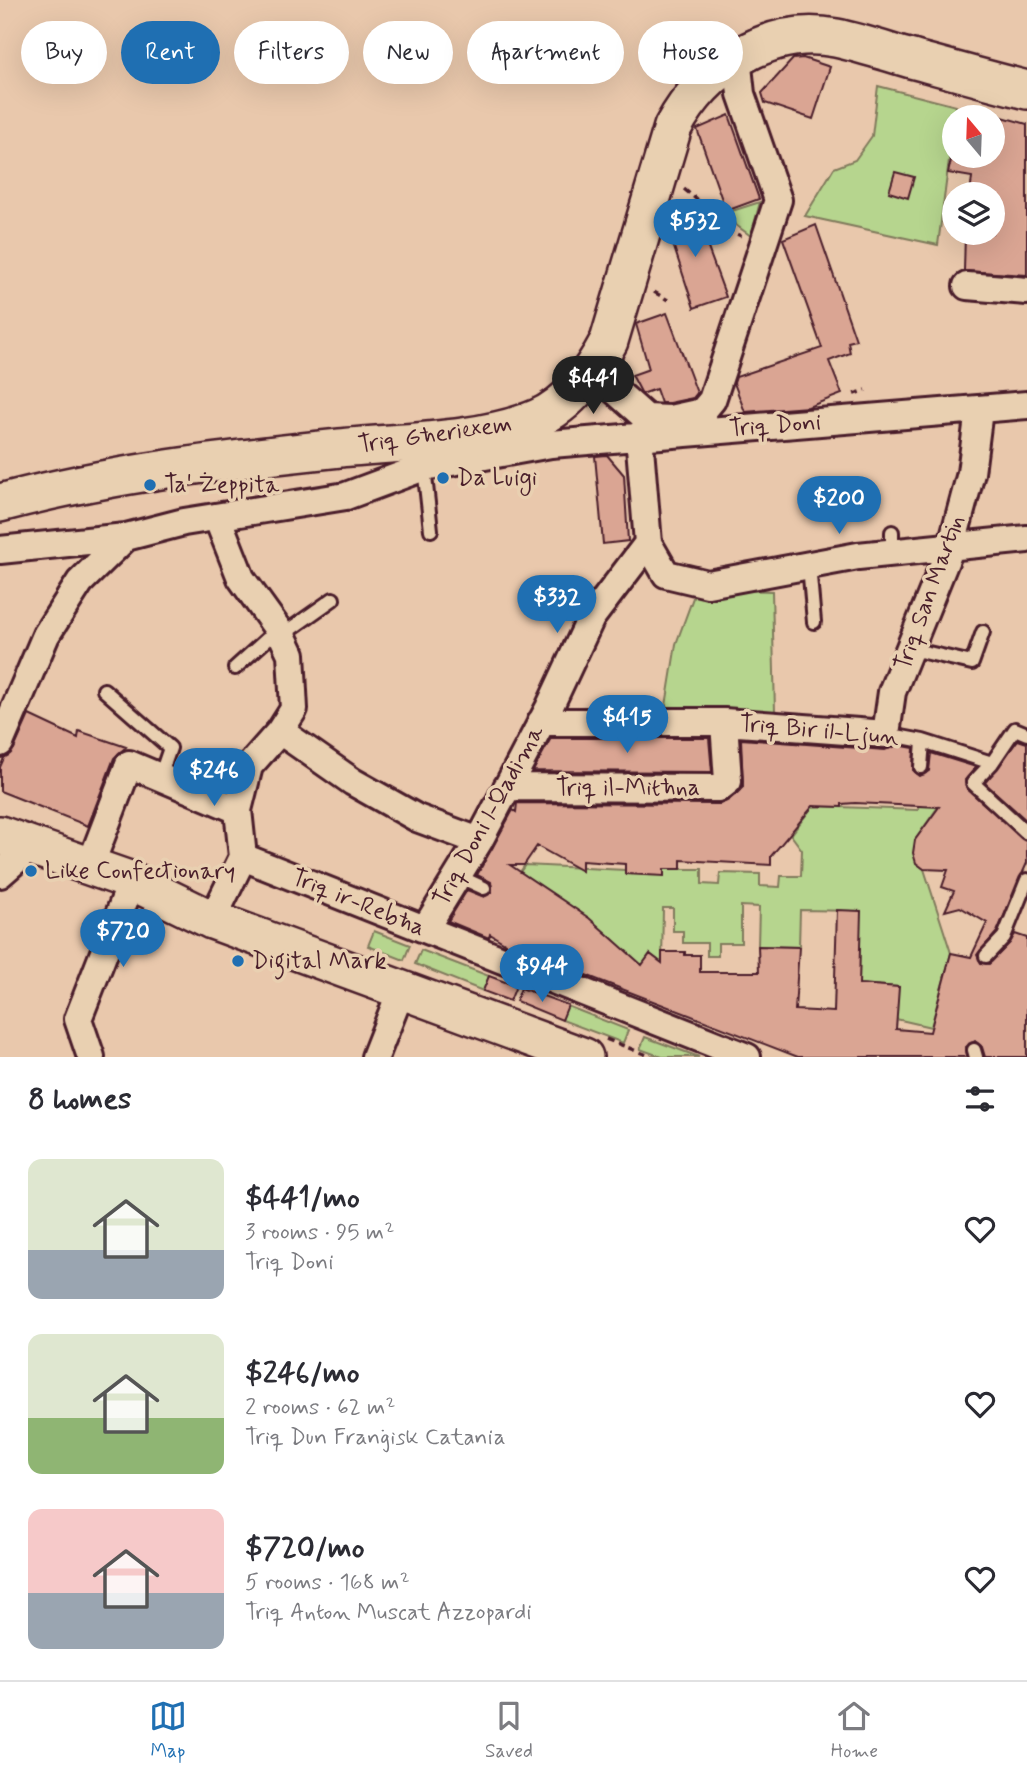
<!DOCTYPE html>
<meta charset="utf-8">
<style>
body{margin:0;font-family:Mynerve,sans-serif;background:#f2f2f3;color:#2b2b33;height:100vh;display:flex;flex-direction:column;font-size:26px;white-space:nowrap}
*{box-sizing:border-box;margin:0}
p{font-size:23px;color:#7c7c81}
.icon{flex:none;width:38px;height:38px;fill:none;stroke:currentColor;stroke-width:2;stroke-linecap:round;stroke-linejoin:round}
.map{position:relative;height:1057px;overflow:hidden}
.panel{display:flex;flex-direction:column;background:#fff;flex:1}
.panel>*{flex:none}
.guide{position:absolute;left:21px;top:21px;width:985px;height:63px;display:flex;gap:14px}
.needle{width:46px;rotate:341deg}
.tools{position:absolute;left:942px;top:105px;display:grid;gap:14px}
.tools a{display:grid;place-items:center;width:63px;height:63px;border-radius:50%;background:#fff;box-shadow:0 7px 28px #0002;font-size:35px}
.price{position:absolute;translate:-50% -60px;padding:0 16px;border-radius:24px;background:#1f6fb2;color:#fff;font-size:23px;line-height:46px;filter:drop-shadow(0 2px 4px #0008)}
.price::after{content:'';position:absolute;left:50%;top:42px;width:21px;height:16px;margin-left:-10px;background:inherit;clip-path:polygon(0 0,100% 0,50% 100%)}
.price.selected{background:#222;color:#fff}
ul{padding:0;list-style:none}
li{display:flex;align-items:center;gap:21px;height:175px;padding:0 28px}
li span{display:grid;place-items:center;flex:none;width:196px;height:140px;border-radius:14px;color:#555}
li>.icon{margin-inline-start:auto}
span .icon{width:84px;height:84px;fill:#fffc;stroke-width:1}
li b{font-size:30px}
h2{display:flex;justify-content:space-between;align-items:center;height:84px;padding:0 28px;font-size:30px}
.pill{padding:0 24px;border-radius:32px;background:#fff;box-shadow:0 7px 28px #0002;font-size:24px;line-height:63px}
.pill.selected{background:#1f6fb2;color:#fff}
.menu{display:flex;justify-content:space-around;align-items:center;height:98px;border-top:2px solid #e1e1e2;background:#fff;font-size:19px;color:#7c7c81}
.menu a{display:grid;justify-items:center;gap:4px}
.menu .selected{color:#1f6fb2}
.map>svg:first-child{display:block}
.green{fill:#b6d58e;stroke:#807a5c;stroke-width:2}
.building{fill:#daa593;stroke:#4a1f2b;stroke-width:2;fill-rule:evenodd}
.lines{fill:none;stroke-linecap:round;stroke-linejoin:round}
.lane-casing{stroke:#4a1f2b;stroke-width:18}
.street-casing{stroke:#4a1f2b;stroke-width:32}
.secondary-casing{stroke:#4a1f2b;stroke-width:42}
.path{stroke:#4a1f2b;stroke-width:3.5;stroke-dasharray:7 5;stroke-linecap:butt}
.lane{stroke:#e9d0b1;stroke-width:12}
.street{stroke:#e9d0b1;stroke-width:26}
.secondary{stroke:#e9d0b1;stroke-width:37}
.poi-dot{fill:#1f6fb2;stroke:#e9d0b1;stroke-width:2.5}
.labels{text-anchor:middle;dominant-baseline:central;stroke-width:7;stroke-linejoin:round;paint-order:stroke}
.street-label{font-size:24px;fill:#4a1f2b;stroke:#e9d0b1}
.poi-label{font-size:24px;fill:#4a1f2b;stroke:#e9d0b1;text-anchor:start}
</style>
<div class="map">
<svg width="1027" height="1057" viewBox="0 0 1027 1057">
<rect width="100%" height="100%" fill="#e9c8ac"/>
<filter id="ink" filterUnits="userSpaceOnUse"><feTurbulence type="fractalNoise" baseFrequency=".0143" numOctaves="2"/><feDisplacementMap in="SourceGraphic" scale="14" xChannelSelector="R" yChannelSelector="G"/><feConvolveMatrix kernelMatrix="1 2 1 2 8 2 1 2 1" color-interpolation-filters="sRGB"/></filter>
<g filter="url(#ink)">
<path class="green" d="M878,86L956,106L938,245L805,216L834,168L855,160L872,136Z
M760,202L751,236L733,223L732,211Z
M734,590L772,591L775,712H665L676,644L694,595Z
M920,803L940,804L915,840L916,863L924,869L951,953L931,1027L896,1019L898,987L859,984L860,911L800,910L799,947L758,946L759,907L741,906V943H718V956H707V943H683V931H673V908H663L662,963L650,954L640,968C608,927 563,901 520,872L525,865L625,870V874L664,869H702V884L719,885L720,873L760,874V886L780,887L781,876H801L802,850L791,835L813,806L918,810Z
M374,931L410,945L404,960L368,946Z
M421,950L489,976L483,991L415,964Z
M567,1006L628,1030L623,1043L562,1020Z
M645,1037L699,1057H662L640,1049Z"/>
<path class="building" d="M803,58L830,67L813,119L765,103L762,93L793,59Z
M992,114L1027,124V275L964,271L965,233H992V194H970L972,177L948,173L952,156H992Z
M729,115L759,199L726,211L697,129Z
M895,172L914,177L908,198L889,192Z
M694,210L726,297L694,308L666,223L667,219Z
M816,225L856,340L848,342L850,353L829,361L842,394L808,407L745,412L734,383L736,377L822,348L783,239Z
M667,313L697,393L693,398L669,403H661L656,389L642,394L632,375L649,369L636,324Z
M607,455L624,475L628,541L603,544L595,456Z
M29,715L78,738L79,731L126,747L114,758L88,826L0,791V767L4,758L14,749Z
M551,738H709L712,772L533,771Z
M741,739L885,750L897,745L914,748L913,770L920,776L929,771L931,753L976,767L965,780L967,789L1027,842V863L1023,872L997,932L977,955L981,963L989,964L1010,943L1015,934L1027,938V1057H985L982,1047L975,1041L966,1047L967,1057H798L508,945L490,934L489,938L448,921L467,890L484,897L492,892L491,882L477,875L513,810L516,812L517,803L720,804L729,800L743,787ZM855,803L939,807L915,840L913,853L916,863L924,869L948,870L942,887L954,891L945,911L960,907L987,923L971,957L951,953L930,1032L896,1029L899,987L859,984L861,911L837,910L834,1012L795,1010L799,947L758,946L759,972H700V955H685V952H662V963L650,954L642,965L589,918L510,865H524L537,846L582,871V861L625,864V874L664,876V869H681V860L771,865V856L813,806L842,807V804Z
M1018,740L1027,743V821L985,783Z
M489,976L516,986L510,1001L483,991Z
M521,988L568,1005L562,1020L516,1001Z"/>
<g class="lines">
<g class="lane-casing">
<path id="lane" d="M424,467L431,530
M892,532V553
M809,565L814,622
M911,649L972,663L983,632
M235,668L267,639L282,635L333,599
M104,690L170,748L160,777
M886,734L923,741L992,763L973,783L1027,833
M992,763L1015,729L1027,734
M921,767L923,741
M460,877L484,888
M986,956L1004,937L1027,880
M974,1050L976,1057"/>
</g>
<g class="street-casing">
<path id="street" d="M967,286L1027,291
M593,371L646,418L670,419L702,412L712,400L778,200L741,94L737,57
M217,517L241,578L282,635L291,654L294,709L280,731L353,782L417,818L479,841
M648,543L666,574L708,584L858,556L1027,539
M0,550L126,537L184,522L346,496L424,467L551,444L1027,405
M541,722H724L886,734L892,692L952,544L971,473L979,410
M0,743L46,635L80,582L126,537
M507,787L719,788L728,781L724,722
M243,857L747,1057
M90,866L129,764L238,810
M0,874L32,846
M212,920L243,857L238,810L249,766L280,731
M425,929L479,841L549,708L591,618L648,543L639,435
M91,1057L78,1019L132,881
M375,1057L401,991"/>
</g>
<g class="secondary-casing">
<path id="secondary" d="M0,503C112,473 225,460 340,448C401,442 482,442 538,418C571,404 593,371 609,341L673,127C704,69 768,25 836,38C860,43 884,51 908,58C948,69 987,80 1027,90
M0,835L132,881L212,920L584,1057"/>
</g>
<path class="path" d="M684,189L702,204L714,224L741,236
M654,292L668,300
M854,394L866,390
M606,1039L652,1057"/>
<use href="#lane" class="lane"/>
<use href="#street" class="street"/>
<use href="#secondary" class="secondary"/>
</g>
</g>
<g class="poi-dot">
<circle cx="443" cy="478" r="7"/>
<circle cx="150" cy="485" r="7"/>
<circle cx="31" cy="871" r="7"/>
<circle cx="238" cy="961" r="7"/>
</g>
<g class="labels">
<g class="street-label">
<text transform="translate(775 426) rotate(-4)">Triq Doni</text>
<text transform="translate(435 435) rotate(-8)">Triq Għeriexem</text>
<text transform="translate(930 593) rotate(-70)">Triq San Martin</text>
<text transform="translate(819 731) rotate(5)">Triq Bir il-Ljun</text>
<text x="628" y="788">Triq il-Mitħna</text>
<text transform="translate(489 816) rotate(-61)">Triq Doni l-Qadima</text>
<text transform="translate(358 903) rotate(22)">Triq ir-Rebħa</text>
</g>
<g class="poi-label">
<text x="457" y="478">Da Luigi</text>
<text x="164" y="485">Ta' Żeppita</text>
<text x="45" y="871">Like Confectionary</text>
<text x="252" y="961">Digital Mark</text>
</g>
</g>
</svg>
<div class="tools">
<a><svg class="needle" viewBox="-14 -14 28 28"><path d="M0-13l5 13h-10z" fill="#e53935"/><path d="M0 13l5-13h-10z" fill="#7c7c81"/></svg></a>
<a><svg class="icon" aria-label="layers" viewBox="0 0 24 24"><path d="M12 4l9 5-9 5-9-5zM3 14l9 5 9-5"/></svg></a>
</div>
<b class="price" style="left:695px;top:259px">$532</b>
<b class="price selected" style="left:593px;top:416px">$441</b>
<b class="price" style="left:839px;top:536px">$200</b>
<b class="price" style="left:557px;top:635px">$332</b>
<b class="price" style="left:627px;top:755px">$415</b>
<b class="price" style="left:214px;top:808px">$246</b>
<b class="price" style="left:123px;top:969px">$720</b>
<b class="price" style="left:542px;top:1004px">$944</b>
<div class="guide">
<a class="pill">Buy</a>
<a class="pill selected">Rent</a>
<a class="pill">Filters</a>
<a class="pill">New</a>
<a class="pill">Apartment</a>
<a class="pill">House</a>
</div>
</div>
<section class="panel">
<h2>8 homes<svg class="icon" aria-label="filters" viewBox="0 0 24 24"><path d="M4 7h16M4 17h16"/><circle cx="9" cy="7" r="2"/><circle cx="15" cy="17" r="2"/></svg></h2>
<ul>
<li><span style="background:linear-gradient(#dfe7d0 65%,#9aa5b1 0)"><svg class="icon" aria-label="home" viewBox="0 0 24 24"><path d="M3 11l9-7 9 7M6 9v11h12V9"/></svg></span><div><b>$441/mo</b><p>3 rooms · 95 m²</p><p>Triq Doni</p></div><svg class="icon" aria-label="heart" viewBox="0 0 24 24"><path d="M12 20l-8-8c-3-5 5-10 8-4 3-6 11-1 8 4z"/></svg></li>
<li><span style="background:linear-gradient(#dfe7d0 60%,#8fb573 0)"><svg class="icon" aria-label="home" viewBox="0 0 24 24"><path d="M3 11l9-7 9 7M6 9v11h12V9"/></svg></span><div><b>$246/mo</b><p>2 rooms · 62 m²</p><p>Triq Dun Franġisk Catania</p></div><svg class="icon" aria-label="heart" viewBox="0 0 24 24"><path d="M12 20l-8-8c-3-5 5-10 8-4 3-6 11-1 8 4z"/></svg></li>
<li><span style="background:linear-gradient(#f6c9c9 60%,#9aa5b1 0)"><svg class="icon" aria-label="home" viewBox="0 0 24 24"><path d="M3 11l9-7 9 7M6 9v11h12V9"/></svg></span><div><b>$720/mo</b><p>5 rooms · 168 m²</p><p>Triq Anton Muscat Azzopardi</p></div><svg class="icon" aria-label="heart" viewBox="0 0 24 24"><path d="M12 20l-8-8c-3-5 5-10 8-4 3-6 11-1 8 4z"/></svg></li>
</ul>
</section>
<nav class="menu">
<a class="selected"><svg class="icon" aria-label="map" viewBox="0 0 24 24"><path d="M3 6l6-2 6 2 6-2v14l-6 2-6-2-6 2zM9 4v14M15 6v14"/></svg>Map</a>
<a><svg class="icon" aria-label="saved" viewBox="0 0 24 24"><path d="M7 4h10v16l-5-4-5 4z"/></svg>Saved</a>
<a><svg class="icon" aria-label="home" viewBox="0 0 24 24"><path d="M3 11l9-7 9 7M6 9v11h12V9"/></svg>Home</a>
</nav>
